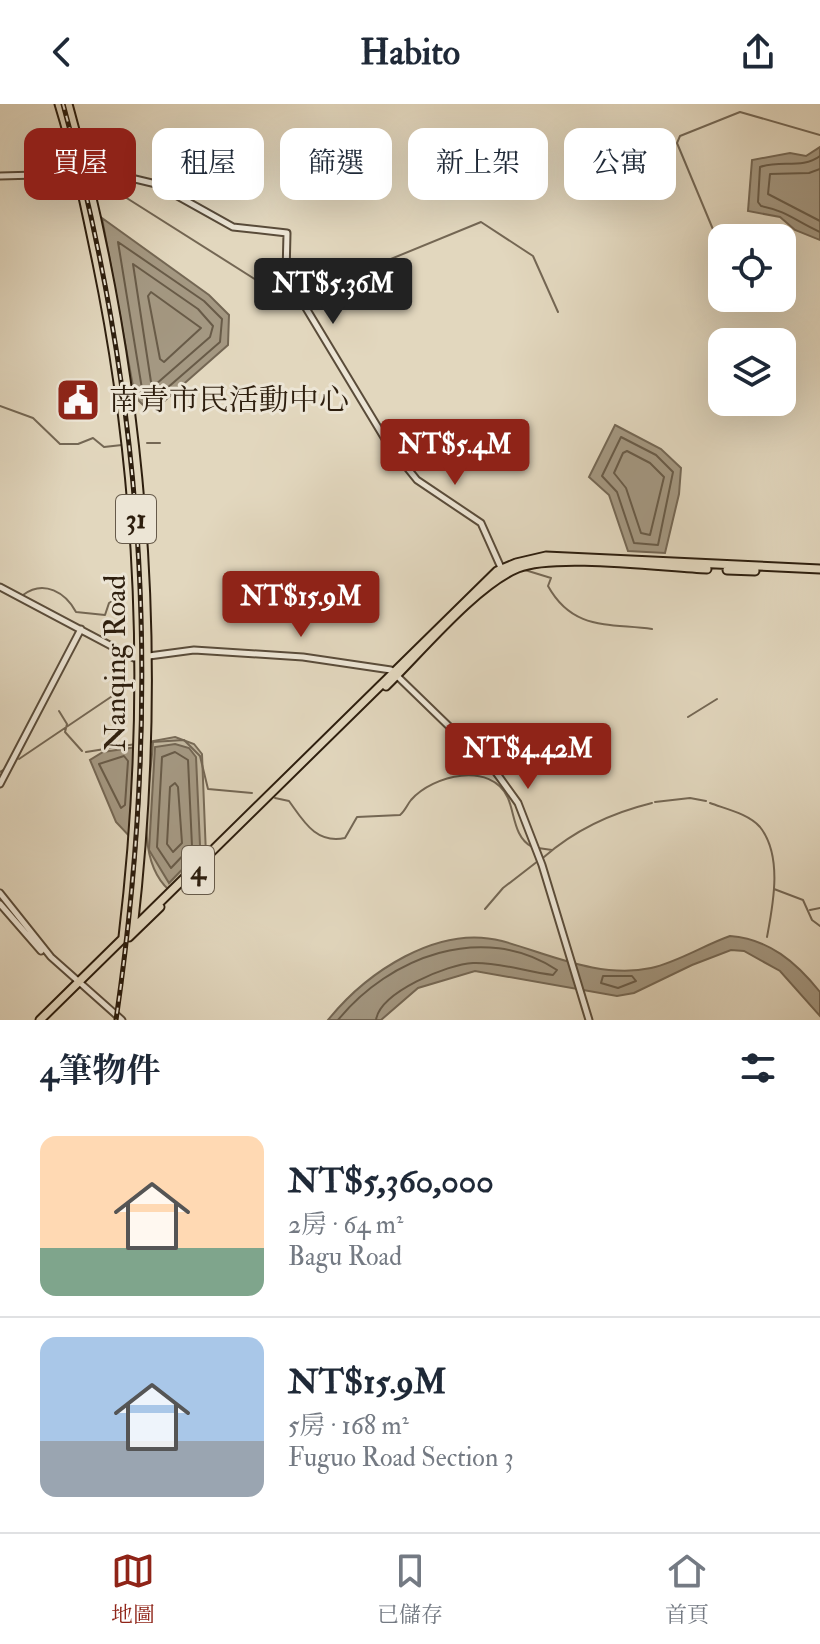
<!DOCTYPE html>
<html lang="zh-TW">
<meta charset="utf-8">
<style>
body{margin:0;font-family:"IM FELL Double Pica","Noto Serif TC",serif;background:#f6f6f7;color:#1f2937;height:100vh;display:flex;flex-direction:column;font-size:30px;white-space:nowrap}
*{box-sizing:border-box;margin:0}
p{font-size:26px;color:#747a83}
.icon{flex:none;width:44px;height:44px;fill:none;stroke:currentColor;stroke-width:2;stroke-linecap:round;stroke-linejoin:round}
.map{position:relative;height:916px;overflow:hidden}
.panel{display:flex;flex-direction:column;background:#fff;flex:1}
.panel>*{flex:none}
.guide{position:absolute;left:24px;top:24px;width:772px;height:72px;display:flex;gap:16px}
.controls{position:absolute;left:708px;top:120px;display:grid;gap:16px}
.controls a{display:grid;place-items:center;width:88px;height:88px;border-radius:16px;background:#fff;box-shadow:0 8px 32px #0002;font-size:40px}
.price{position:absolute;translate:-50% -68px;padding:0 18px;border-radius:8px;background:#8f2418;color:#fff;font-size:26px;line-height:52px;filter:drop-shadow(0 2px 4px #0008)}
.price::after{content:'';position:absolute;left:50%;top:48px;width:24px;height:18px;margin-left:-12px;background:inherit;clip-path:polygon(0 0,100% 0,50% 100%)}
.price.current{background:#222;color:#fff}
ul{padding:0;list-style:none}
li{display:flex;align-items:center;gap:24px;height:200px;padding:0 40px}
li+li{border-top:2px solid #e0e1e3}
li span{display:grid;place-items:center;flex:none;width:224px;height:160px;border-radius:16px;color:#555}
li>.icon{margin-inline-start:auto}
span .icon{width:96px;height:96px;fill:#fffc;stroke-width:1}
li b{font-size:34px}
h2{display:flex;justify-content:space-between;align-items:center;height:96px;padding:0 40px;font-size:34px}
.tag{padding:0 28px;border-radius:16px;background:#fff;box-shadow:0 8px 32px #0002;font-size:28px;line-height:72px}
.tag.current{background:#8f2418;color:#fff}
header{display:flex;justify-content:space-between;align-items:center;height:104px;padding:0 40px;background:#fff;font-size:36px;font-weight:700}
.tab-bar{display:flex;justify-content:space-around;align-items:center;height:112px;border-top:2px solid #e0e1e3;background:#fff;font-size:22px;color:#747a83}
.tab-bar a{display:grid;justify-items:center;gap:4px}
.tab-bar .current{color:#8f2418}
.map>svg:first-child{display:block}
.green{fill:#c3b8a0;stroke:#786b57;stroke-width:2}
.water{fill:#a49882;stroke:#746754;stroke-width:2}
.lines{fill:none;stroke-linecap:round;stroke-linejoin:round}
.shore{stroke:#685b48;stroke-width:2}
.stream{stroke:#746754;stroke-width:2}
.tertiary-casing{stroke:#5a4c3a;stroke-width:9}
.primary-casing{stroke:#2d1e0e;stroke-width:11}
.tertiary{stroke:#ece5d5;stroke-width:5}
.primary{stroke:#e2d7be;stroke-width:7}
.rail-casing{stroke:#2d1e0e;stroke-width:5}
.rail{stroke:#ece5d5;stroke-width:2;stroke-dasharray:6;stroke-linecap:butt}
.labels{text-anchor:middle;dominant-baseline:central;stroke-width:6;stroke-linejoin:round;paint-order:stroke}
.shield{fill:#ece5d5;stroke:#665a4a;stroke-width:2}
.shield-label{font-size:28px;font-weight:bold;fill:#2d1e0e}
.poi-label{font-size:30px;fill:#2d1e0e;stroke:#ece5d5;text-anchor:start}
.street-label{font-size:30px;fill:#2d1e0e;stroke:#ece5d5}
</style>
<header><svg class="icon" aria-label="back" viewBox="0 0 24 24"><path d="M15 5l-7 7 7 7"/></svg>Habito<svg class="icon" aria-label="share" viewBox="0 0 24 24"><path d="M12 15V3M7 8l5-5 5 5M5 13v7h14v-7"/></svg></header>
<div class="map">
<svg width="820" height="916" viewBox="0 0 820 916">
<rect width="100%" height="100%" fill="#e2d7be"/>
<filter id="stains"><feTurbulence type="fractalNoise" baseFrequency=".0025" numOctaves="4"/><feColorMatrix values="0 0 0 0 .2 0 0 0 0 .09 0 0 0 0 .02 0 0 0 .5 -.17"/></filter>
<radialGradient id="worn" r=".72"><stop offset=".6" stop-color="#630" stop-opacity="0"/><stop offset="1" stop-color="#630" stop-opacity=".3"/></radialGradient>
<path class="green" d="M175,633L194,640L202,650L206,751L169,786C132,753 151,682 153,637Z"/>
<path class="water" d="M820,43V136L795,126L780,113L748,107L752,56L790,49L806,52Z
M102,114L209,191L229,211L228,241L162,299L144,302L135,293Z
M615,321L661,345L681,364L679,390L665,449L628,447L609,391L589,373Z
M175,640L189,644L196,653L200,741V747L169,779L149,746L155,643Z
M137,643L131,734L116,718L90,656L103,648Z
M730,832C769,835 796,858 820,888V912L780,867L744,847L731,846L692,861L634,889L617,892L475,867L418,884L381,916H328C366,869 437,820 502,837C549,850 600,875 651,864C678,858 704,841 730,832Z"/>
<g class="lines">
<path class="shore" d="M820,52C803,65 780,56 760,63L758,98L761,102C787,107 797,118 820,128
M820,65L809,69L770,70L768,90L820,117
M118,138L204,197L222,215L220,238L158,292L143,291Z
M133,160L198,205L213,222L210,233L155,281L151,278Z
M151,188L201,224L164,258L160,255L148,192Z
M621,333L656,351L673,368L658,441L634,439L617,388L602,372Z
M627,347L650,359L664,373L650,431L641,429L626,384L614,369L623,349Z
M175,648L188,656L192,742L171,764L157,743L162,653Z
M124,652L128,657L125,701L121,704L99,660Z
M175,679L178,683L182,739L173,748L167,740L170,683Z
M603,872H632L636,877L618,884L601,879Z
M338,916C389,853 483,817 557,866L553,871C526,868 500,858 473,859C448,860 380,888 376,916"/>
<path class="stream" d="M95,74L280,191L296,194
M0,75L23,74
M722,147L677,39L680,32L740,8L820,31
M303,191L481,118L533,152L558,208
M0,302L33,314L60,340H78L93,334L104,343L122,341
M147,339H160
M525,466L551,474L548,482C573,527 609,519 652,525
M23,491C44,475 66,489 76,508L105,511L109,499L122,491
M59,607L67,620L65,628L82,647
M688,613L717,595
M152,638L184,636L200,652L208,685L252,689
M86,648L136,640
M19,655L136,576
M0,668L5,665
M275,694L289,697C304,718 316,740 345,734L357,713L400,711C405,707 407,701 411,696C433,671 491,657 508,694C515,711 514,733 532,743
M655,698L690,694L706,697
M710,699C726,705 749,710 760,723C783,752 773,801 767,833
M538,744L552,746
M544,753C576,725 611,709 652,699
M774,785L803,796L812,816L820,822
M485,805L503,784L538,757
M810,806L820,804"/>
<g class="tertiary-casing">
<path id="tertiary" d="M0,72L110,69L156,80L233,123L287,129L286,171L388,340L417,376L481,419L502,466
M0,483L134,554L194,546L303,553L391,566L495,667L518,699L542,761L589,916
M0,680L81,525
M0,789L51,853L122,916
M0,800L41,847"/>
</g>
<g class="primary-casing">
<path id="primary" d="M59,0C75,52 86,106 97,159C143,381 150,608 123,833
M68,0C143,269 165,547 133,825
M727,466L755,467
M386,582C420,549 476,481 518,464C554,449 663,463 707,465
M129,833L160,803
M40,916L497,467L516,459L546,452L820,465"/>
</g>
<use href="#tertiary" class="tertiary"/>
<use href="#primary" class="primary"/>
<g class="rail-casing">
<path id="rail" d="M63,0C148,309 162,600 116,916"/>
</g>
<use href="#rail" class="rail"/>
</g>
<defs>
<g id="civic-square" transform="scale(2.3)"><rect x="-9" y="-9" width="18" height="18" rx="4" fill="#8f2418" stroke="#ece5d5"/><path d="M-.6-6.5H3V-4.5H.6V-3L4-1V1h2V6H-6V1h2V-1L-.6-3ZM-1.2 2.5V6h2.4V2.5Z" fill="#fff"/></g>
</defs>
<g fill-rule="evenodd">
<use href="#civic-square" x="78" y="296"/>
</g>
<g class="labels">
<g class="shield">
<rect x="116" y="391" width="40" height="48" rx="6"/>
<rect x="182" y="742" width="32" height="48" rx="6"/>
</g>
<g class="shield-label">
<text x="136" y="415">31</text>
<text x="198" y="766">4</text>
</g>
<g class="poi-label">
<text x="109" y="296">南青市民活動中心</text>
</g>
<g class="street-label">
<text transform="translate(115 559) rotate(-90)">Nanqing Road</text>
</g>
</g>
<rect width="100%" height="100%" filter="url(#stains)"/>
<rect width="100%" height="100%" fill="url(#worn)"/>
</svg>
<div class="controls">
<a><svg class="icon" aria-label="locate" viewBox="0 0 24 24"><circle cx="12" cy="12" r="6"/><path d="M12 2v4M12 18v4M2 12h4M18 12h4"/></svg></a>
<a><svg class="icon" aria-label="layers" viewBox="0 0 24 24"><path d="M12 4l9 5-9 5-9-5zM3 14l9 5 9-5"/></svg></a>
</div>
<b class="price current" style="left:333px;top:222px">NT$5.36M</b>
<b class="price" style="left:455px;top:383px">NT$5.4M</b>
<b class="price" style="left:301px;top:535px">NT$15.9M</b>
<b class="price" style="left:528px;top:687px">NT$4.42M</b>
<div class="guide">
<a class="tag current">買屋</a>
<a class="tag">租屋</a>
<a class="tag">篩選</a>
<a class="tag">新上架</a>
<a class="tag">公寓</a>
</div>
</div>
<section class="panel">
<h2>4筆物件<svg class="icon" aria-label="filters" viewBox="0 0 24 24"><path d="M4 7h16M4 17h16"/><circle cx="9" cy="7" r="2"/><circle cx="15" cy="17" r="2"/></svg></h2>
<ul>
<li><span style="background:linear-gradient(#ffd9b3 70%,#7fa58c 0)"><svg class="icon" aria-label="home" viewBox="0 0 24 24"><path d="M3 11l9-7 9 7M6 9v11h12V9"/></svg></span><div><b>NT$5,360,000</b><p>2房 · 64 m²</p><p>Bagu Road</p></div></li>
<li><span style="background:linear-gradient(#a9c7e8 65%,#9aa5b1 0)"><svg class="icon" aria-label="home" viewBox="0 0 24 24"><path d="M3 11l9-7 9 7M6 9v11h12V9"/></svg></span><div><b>NT$15.9M</b><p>5房 · 168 m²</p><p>Fuguo Road Section 3</p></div></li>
</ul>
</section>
<nav class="tab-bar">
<a class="current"><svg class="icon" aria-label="map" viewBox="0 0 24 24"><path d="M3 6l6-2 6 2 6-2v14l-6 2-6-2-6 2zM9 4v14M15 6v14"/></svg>地圖</a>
<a><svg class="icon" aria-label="saved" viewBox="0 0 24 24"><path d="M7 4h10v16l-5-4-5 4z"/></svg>已儲存</a>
<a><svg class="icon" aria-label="home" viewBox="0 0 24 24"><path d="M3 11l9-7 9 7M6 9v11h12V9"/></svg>首頁</a>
</nav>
